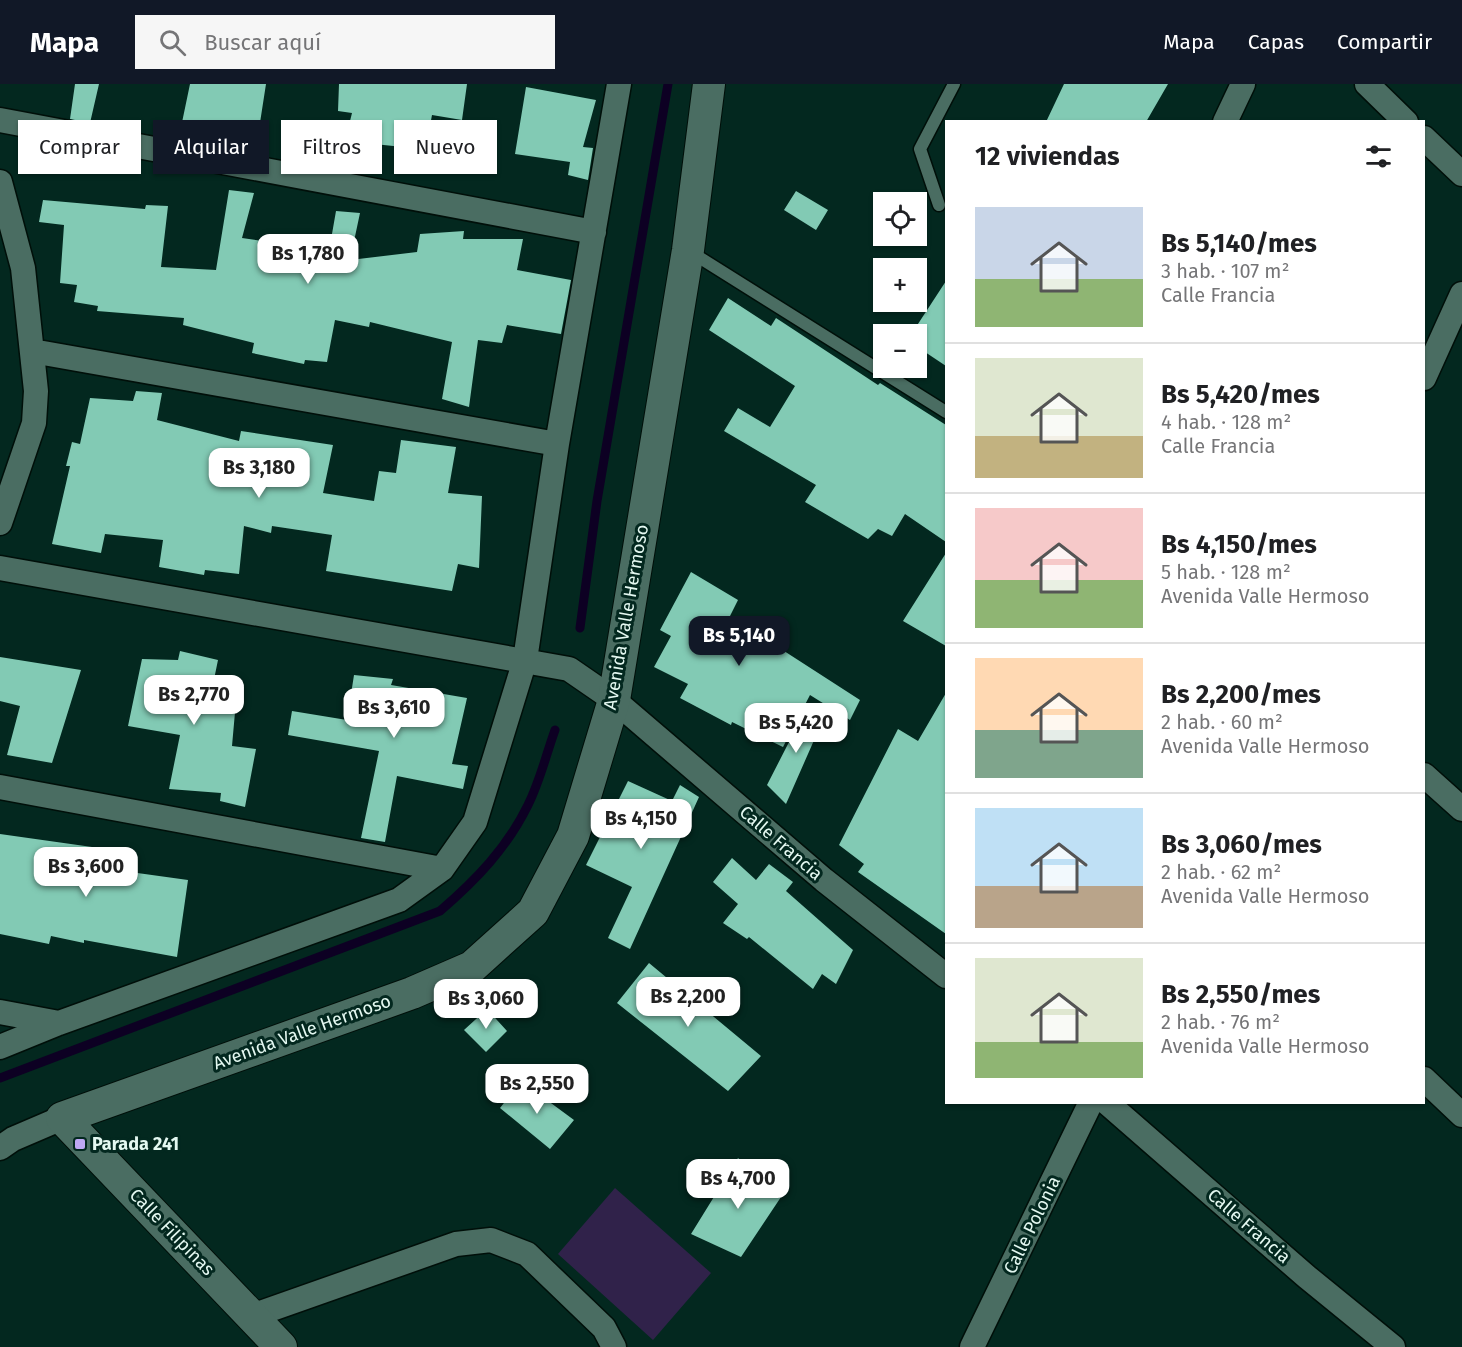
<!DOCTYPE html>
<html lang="es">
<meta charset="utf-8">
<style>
body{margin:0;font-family:"Fira Sans",sans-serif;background:#f6f6f6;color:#202124;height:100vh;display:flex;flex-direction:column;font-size:22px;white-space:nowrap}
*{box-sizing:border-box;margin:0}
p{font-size:20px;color:#757577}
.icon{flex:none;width:33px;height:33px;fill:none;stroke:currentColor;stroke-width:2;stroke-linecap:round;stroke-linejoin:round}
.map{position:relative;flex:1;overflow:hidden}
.details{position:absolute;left:945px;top:36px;width:480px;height:984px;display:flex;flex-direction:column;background:#fff;border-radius:0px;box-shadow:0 2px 4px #0004}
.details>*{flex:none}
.guide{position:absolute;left:18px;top:36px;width:570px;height:54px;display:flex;gap:12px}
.buttons{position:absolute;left:873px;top:108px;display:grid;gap:12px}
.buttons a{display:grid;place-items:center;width:54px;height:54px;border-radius:0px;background:#fff;box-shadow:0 2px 4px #0004;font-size:30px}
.price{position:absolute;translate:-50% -51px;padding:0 14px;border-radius:12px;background:#fff;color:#222;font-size:20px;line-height:39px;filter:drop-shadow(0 2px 3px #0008)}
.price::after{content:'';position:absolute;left:50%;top:36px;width:18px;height:14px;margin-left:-9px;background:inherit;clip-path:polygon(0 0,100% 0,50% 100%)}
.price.selected{background:#111827;color:#fff}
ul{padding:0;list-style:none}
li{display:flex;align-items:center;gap:18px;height:150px;padding:0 30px}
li+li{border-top:2px solid #e0e0e0}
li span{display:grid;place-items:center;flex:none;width:168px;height:120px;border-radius:0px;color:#555}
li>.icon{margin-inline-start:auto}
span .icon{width:72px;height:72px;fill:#fffc;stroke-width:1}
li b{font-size:26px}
h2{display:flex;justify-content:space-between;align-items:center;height:72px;padding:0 30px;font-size:26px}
.tag{padding:0 21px;border-radius:0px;background:#fff;box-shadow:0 2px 4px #0004;font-size:21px;line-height:54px}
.tag.selected{background:#111827;color:#fff}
header{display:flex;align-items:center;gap:36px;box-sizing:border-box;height:84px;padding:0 30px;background:#111827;color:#fff}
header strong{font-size:28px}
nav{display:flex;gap:33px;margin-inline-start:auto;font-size:21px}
.search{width:420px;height:54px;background:#f6f6f6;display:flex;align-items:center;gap:15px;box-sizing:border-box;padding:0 21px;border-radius:0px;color:#757577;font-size:22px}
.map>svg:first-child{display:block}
.green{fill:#30224a}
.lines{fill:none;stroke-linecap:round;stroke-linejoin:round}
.stream{stroke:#0d0023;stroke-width:9}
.building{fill:#82cab4}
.service-casing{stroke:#000f09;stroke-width:15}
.minor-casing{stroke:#000f09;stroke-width:27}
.tertiary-casing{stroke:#000f09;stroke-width:34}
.service{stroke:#4a6d62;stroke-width:12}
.minor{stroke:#4a6d62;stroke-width:24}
.tertiary{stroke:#4a6d62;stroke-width:32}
.poi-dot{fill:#bfa8f4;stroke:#03281f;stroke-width:2}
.labels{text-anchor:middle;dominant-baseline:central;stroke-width:6;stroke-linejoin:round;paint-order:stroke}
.street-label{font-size:18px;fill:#e4f8f1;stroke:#03281f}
.poi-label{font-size:18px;font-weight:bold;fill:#e4f8f1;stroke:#03281f;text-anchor:start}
</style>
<header>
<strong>Mapa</strong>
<div class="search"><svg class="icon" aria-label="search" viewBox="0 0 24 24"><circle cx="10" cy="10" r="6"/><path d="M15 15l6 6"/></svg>Buscar aquí</div>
<nav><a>Mapa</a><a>Capas</a><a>Compartir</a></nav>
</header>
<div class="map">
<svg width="1462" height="1263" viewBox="0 0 1462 1263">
<rect width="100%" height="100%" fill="#03281f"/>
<path class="green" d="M615,1104L711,1189L653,1256L558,1170Z"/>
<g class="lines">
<path class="stream" d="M580,544L597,417L668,0
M0,994L440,827C476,796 507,764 528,721C540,697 546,671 555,646"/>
</g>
<path class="building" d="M75,0H99L90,39L70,35Z
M190,0H266L257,58L206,47L205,52L180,48Z
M339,0H467L462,36L432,31L422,85L399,81L403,63L345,57L352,29L338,27Z
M1064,0H1168L1146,38H1046Z
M526,3L596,16L583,63L593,64L588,96L568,91L570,78L515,70Z
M229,106L254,109L242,154L329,167L336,127L360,129L350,176L417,168L420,150L464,147L463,155H523L517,186L571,196L561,250L507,241L502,259L478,256L469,323L442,315L452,258L370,238L369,243L335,236L327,278L305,276L304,280L252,269L254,259L183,241L184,234L97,227L98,222L74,218L77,201L60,199L64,141L39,138L43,116L145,125L146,121L168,122L161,183L216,186Z
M796,107L828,126L816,146L784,126Z
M946,197V282L916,262V243Z
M728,214L771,242L776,234L878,301L880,299L946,341V458L905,430L892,452L878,445L868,455L805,418L816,401L724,347L738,324L770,343L795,302L709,246Z
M136,307L162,309L157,336L239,357L241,347L333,361L323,409L374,417L379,387L396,389L401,356L456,363L448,409L482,412L479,484L458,480L452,507L326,487L332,451L272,442L271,449L244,442L239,490L205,486L204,491L159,483L163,456L105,450L101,469L52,460L70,382H66L72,358L80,360L90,314L133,317Z
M946,469V562L903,537Z
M691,488L738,516L730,532L860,616L850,636L810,611L783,663L732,638L731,641L680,614L688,600L654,583L671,552L660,546Z
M180,567L218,576L211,610L236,617L232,662L256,665L245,723L220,717L221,709L169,705L180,651L128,642L142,575L178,576Z
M0,573L81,586L52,679L7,671L20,622L0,617Z
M354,591L393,595L391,601L467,614L452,680L468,682L463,705L397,692L385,758L361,754L379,667L288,651L292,627L347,636Z
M946,609V850L858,788L864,780L839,761L898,645L918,657Z
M808,621L826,629L786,720L767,701Z
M628,697L672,717L680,701L699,713L630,865L608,854L632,803L586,781Z
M0,750L92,763L90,771L124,778L123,787L188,796L177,873L84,856V859L51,852L49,860L0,850Z
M732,774L756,796L769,780L793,798L786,807L853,866L836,900L822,890L813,905L749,853L747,855L723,839L738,820L713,798Z
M649,879L761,972L728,1007L617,919Z
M487,925L507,947L486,968L464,946Z
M521,997L574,1036L550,1065L500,1024Z
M738,1074L783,1110L741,1173L691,1150Z"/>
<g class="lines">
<g class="service-casing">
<path id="service" d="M939,121L920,65L954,0
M689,167L946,328"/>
</g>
<g class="minor-casing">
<path id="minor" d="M1367,0L1406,38
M0,36L594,148
M1225,38L1243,0
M1424,54L1462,90
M0,98L23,184L36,307L34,339L0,439
M32,267L557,360
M1424,294L1462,210
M0,484L569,585L614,616L824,796L946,892
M1424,691L1462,725
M0,703L442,785
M0,928L59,939
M0,963L59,939L399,816L442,785L475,738L525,576L557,360L619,0
M1424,995L1462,1031
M1106,1018L1307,1193L1393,1263
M0,1064L13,1055L62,1034
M252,1232L456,1160L491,1156L527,1170L604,1244L614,1263
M972,1263L1091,1018"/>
</g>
<g class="tertiary-casing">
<path id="tertiary" d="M281,1263L62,1034L412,909L472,883L533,828L573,752L614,616L688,166L709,0"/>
</g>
<use href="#service" class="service"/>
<use href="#minor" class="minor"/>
<use href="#tertiary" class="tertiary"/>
</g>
<rect class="poi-dot" x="74" y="1054" width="12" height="12" rx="3"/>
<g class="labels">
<g class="street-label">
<text transform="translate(626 533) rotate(-80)">Avenida Valle Hermoso</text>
<text transform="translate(781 759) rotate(41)">Calle Francia</text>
<text transform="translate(302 948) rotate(-20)">Avenida Valle Hermoso</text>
<text transform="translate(1032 1141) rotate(-64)">Calle Polonia</text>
<text transform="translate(1249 1142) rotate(41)">Calle Francia</text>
<text transform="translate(172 1148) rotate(46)">Calle Filipinas</text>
</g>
<g class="poi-label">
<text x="92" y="1060">Parada 241</text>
</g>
</g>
</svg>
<div class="buttons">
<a><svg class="icon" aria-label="locate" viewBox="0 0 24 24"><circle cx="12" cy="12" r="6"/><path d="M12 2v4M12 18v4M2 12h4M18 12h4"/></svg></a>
<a>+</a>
<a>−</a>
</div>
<b class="price" style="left:308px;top:201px">Bs 1,780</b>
<b class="price" style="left:259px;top:415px">Bs 3,180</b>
<b class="price selected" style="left:739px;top:583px">Bs 5,140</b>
<b class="price" style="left:194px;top:642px">Bs 2,770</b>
<b class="price" style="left:394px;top:655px">Bs 3,610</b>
<b class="price" style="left:796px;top:670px">Bs 5,420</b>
<b class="price" style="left:641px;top:766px">Bs 4,150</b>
<b class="price" style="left:86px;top:814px">Bs 3,600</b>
<b class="price" style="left:688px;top:944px">Bs 2,200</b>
<b class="price" style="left:486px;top:946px">Bs 3,060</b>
<b class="price" style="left:537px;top:1031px">Bs 2,550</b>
<b class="price" style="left:738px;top:1126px">Bs 4,700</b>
<div class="guide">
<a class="tag">Comprar</a>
<a class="tag selected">Alquilar</a>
<a class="tag">Filtros</a>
<a class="tag">Nuevo</a>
</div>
<section class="details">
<h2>12 viviendas<svg class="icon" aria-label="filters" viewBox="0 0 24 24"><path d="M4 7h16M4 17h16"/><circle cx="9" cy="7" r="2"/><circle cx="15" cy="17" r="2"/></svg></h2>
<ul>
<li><span style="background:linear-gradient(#c9d6e8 60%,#8fb573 0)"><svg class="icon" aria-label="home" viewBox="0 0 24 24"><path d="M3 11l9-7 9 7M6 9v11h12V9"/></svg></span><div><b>Bs 5,140/mes</b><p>3 hab. · 107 m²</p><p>Calle Francia</p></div></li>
<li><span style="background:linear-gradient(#dfe7d0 65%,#c2b280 0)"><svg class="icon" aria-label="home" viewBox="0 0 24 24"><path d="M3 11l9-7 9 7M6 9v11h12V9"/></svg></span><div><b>Bs 5,420/mes</b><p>4 hab. · 128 m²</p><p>Calle Francia</p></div></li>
<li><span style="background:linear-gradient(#f6c9c9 60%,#8fb573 0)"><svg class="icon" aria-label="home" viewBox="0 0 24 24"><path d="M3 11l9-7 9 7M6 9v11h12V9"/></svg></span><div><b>Bs 4,150/mes</b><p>5 hab. · 128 m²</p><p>Avenida Valle Hermoso</p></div></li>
<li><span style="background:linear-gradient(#ffd9b3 60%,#7fa58c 0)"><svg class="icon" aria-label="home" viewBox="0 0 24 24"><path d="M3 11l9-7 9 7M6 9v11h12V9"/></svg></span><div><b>Bs 2,200/mes</b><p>2 hab. · 60 m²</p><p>Avenida Valle Hermoso</p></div></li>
<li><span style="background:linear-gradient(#bfe0f5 65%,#b9a48a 0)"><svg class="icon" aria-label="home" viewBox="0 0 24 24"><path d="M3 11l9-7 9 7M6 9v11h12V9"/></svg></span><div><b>Bs 3,060/mes</b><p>2 hab. · 62 m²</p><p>Avenida Valle Hermoso</p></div></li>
<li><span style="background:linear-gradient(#dfe7d0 70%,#8fb573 0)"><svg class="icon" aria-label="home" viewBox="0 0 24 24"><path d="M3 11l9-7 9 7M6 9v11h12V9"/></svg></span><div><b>Bs 2,550/mes</b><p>2 hab. · 76 m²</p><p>Avenida Valle Hermoso</p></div></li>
</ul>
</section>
</div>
